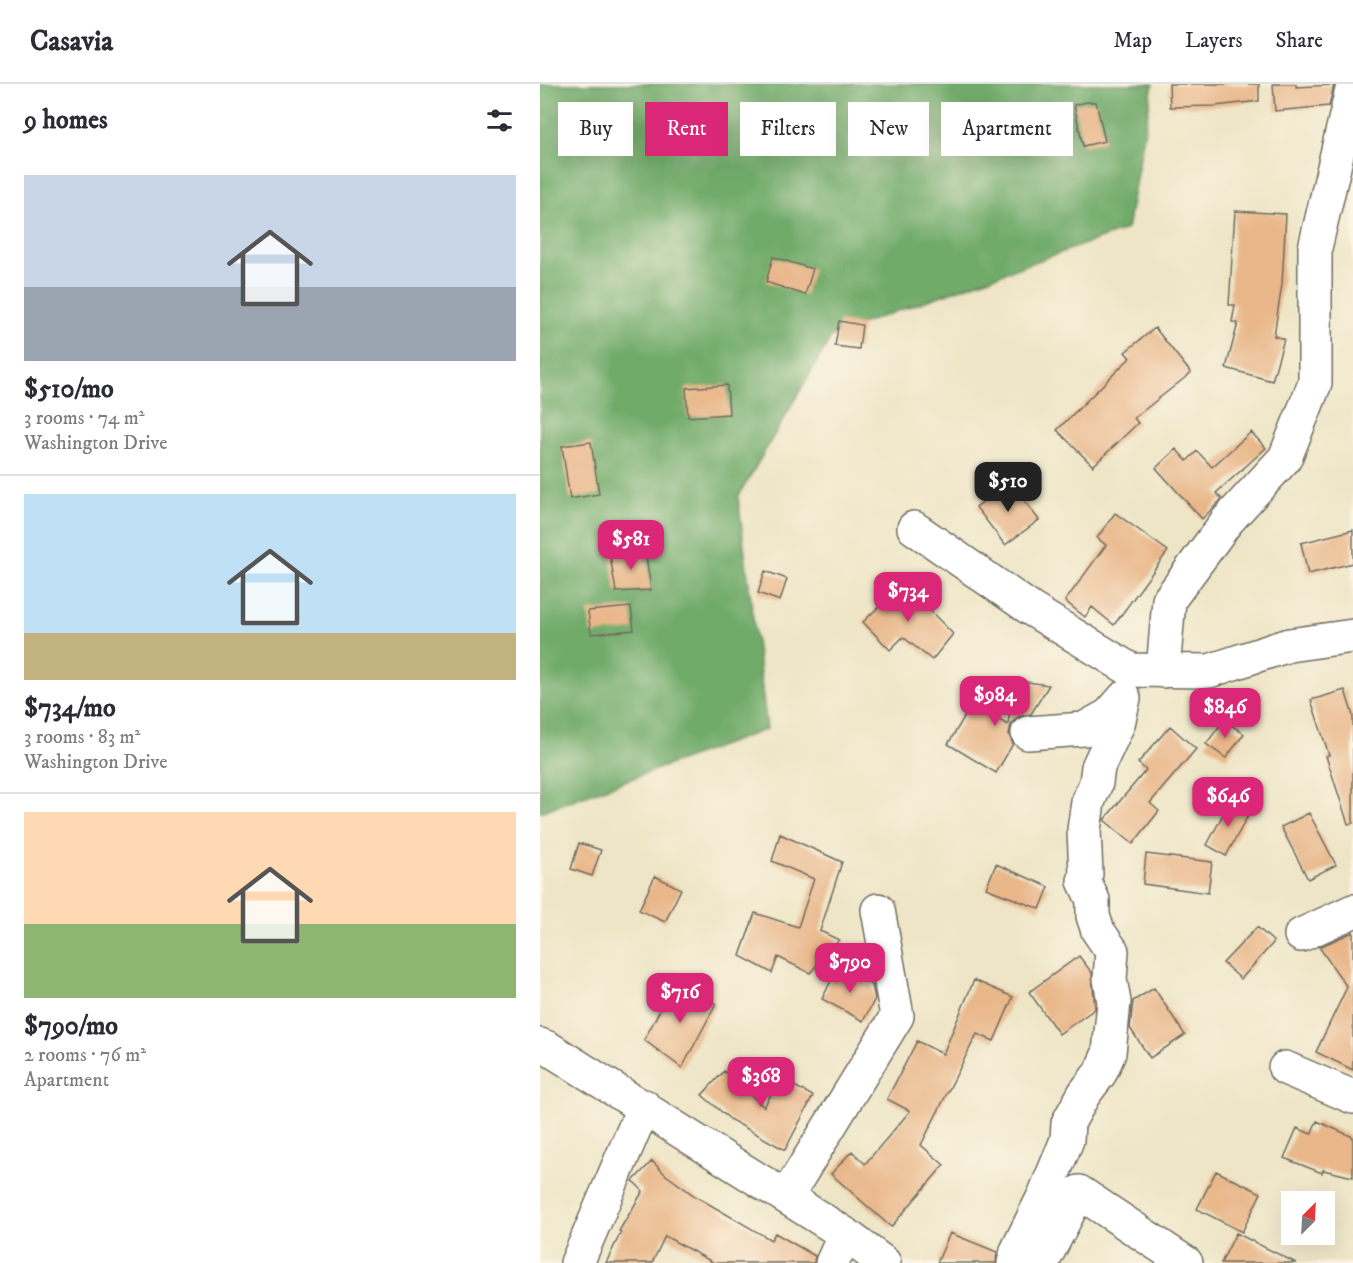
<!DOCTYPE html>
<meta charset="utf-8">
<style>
body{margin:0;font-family:"IM FELL DW Pica",serif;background:#f7f7f7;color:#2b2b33;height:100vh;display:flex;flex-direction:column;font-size:22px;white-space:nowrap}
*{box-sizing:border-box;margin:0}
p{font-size:20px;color:#7c7c81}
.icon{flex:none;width:33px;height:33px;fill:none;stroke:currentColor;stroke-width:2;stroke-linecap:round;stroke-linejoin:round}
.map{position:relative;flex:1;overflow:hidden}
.drawer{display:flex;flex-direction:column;background:#fff;width:540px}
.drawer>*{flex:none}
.guide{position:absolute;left:18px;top:18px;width:570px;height:54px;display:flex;gap:12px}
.needle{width:39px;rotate:24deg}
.buttons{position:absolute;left:741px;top:1107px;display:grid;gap:12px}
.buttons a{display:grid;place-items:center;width:54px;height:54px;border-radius:0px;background:#fff;box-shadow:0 6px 24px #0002;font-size:30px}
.price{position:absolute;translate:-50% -51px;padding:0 14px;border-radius:12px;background:#db2777;color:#fff;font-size:20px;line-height:39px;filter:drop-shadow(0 2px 3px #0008)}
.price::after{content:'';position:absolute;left:50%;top:36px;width:18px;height:14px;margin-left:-9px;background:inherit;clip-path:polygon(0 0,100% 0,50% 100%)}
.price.selected{background:#222;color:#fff}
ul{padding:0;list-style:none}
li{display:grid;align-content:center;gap:12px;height:318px;padding:0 24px}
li+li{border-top:2px solid #e1e1e2}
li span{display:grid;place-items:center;height:186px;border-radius:0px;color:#555}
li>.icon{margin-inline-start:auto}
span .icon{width:108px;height:108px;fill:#fffc;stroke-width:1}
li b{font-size:26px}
h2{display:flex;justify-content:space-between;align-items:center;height:72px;padding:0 24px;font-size:26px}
.chip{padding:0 21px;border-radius:0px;background:#fff;box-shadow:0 6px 24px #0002;font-size:21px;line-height:54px}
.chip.selected{background:#db2777;color:#fff}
header{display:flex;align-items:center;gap:36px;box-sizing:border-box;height:84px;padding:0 30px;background:#fff;border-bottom:2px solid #e1e1e2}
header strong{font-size:28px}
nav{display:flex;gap:33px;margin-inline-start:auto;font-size:21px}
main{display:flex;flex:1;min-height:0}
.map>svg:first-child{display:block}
.forest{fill:#71ab6b;stroke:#4e6b4b;stroke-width:1.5}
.building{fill:#e9b78a}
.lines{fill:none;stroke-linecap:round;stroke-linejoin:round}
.minor-casing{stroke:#6f6c61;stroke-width:36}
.minor{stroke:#fff;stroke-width:33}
</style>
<header>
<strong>Casavia</strong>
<nav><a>Map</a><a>Layers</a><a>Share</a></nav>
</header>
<main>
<section class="drawer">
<h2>9 homes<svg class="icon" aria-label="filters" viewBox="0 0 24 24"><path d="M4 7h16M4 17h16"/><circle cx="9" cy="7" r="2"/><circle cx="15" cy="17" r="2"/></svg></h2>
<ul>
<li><span style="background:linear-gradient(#c9d6e8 60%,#9aa5b1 0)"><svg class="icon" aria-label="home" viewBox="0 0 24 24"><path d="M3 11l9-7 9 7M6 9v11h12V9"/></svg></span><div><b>$510/mo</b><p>3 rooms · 74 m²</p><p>Washington Drive</p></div></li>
<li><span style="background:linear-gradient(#bfe0f5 75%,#c2b280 0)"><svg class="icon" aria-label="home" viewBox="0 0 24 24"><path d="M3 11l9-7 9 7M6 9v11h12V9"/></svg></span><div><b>$734/mo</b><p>3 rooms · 83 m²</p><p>Washington Drive</p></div></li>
<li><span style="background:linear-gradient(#ffd9b3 60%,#8fb573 0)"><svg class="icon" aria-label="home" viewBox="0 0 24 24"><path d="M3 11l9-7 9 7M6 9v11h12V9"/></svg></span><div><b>$790/mo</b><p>2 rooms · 76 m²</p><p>Apartment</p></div></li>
</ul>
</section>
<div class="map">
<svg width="813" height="1179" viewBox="0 0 813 1179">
<rect width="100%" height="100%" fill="#fcf5e5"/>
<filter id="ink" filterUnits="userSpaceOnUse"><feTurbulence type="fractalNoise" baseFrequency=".0167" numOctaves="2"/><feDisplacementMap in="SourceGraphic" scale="12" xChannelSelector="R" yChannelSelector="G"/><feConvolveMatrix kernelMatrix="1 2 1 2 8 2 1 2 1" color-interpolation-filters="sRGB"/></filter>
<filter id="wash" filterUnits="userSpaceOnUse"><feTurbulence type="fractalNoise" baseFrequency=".008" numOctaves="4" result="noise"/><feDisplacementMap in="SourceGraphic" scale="24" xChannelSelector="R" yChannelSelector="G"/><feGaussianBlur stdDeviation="1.35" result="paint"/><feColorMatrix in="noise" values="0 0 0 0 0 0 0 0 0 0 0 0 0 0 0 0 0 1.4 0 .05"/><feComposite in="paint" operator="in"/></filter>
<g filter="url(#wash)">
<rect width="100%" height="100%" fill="#eee5c6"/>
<path class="forest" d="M0,0H613L587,145L293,250L198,413L227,645L0,728Z"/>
<g id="blocks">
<path class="building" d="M629,0H719V17L675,22L630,23Z
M733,0H756V3L794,1L789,22L735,27Z
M546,18H556L565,57L543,62L534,21Z
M695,127L746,130L742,200L734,252L744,255L732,297L686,284L698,239L692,238L695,221H689Z
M233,173L273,185L265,211L226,198Z
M299,237L322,241L319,265L295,262Z
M615,244L651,289L594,334L598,339L553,382L517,346L590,274L585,268Z
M187,301L189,330L148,333L146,304Z
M711,348L726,364L676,409L682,415L662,435L616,384L636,365L647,377L657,367L672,383Z
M51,358L59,410L30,415L22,362Z
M470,397L499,436L465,461L436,423Z
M575,429L628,467L574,541L552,523L545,533L525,517L566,461L557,454Z
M813,446V479L768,490L761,459Z
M105,465L111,506L76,508L70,471Z
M225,487L247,495L240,517L218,509Z
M363,499L413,550L392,576L363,553L350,566L323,538Z
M91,523L94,546L51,550L48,527Z
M473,596L509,601L491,630L478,633L471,640L469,651L473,660L456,689L408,660L432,620L468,641Z
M805,606L813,632V739L808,740L786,672L789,671L771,616Z
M684,636L704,650L686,674L666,660Z
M630,642L656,665L610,719L619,727L593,760L564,736L606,686L598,679Z
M690,717L710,728L686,772L667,761Z
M769,729L796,781L768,795L741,743Z
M240,750L302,778L280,847L299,856L270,889L238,873L232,889L200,872L215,829L258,843L274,795L232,777Z
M39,759L61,766L52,792L31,785Z
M606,770L672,778L668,809L603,800Z
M456,780L509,803L500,825L446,804Z
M115,792L141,805L125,838L99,826Z
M717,843L734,858L701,895L683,879Z
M813,848V986L776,968L807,903L779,863Z
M539,872L552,889L555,925L519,950L489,908Z
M298,883L332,901L335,915L323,937L282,915Z
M434,896L473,913L454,957L437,950L381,1061L404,1081L351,1143L291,1090L312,1067L325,1080L370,1027L347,1015L377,957L403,970Z
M135,898L176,920L142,984L104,956Z
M614,904L645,951L610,974L590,944L593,917Z
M184,987L224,1023L240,994L273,1012L245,1066L191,1036L162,1011Z
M777,1037L813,1053V1093L783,1086L782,1089L744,1074L757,1044L771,1050Z
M112,1077L126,1091L155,1112L231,1156L235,1149L275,1172L274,1179H174L125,1152L112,1179H66L81,1148L79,1147L103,1107L93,1097Z
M676,1087L721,1109L702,1148L657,1125Z
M410,1149L457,1168L456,1179H397Z
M696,1149L756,1179H681Z"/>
</g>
</g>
<g filter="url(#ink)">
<use href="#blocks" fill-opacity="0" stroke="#6f6c61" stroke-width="1.5"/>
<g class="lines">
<g class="minor-casing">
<path id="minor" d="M374,444L491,525L591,586L669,587L749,561L813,552
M623,587L629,516L687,437L745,374L775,299V164L813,2
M488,649L544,645L569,631L584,614
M761,851L813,827
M0,961L8,964L305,1150L344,1179
M745,984L813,1013
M246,1113L357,932L338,826
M37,1179L104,1022
M292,1179L305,1150
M474,1179L477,1167L504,1112L527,1056L528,1039L544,1010L560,989L569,969L574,918L570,895L572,867L558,847L553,832V816L544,797L546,790L544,746L548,718L556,699L558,683L578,640L584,614
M502,1179L539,1108L646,1179"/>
</g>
<use href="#minor" class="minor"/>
</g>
</g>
</svg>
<div class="buttons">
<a><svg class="needle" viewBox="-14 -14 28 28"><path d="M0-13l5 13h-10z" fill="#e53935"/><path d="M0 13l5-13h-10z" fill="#7c7c81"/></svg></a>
</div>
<b class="price selected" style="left:468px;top:429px">$510</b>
<b class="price" style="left:91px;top:487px">$581</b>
<b class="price" style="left:368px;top:539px">$734</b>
<b class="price" style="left:455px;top:643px">$984</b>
<b class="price" style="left:685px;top:655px">$846</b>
<b class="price" style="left:688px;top:744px">$646</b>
<b class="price" style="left:310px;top:910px">$790</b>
<b class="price" style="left:140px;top:940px">$716</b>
<b class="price" style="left:221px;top:1024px">$368</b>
<div class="guide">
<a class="chip">Buy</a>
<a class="chip selected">Rent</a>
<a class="chip">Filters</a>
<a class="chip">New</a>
<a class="chip">Apartment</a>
</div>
</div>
</main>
